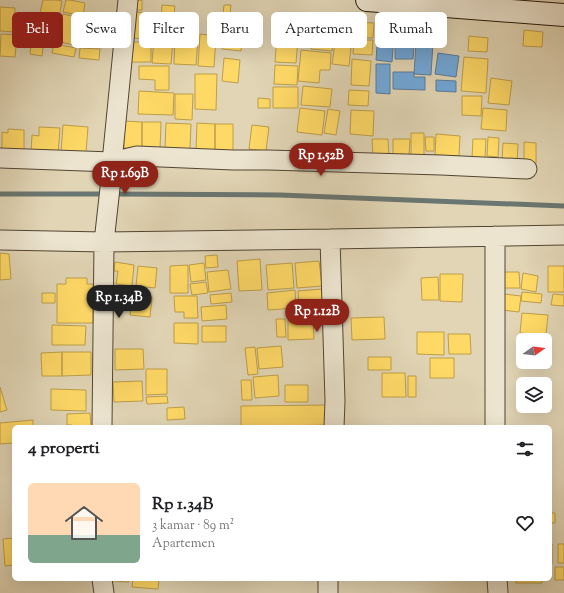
<!DOCTYPE html>
<html lang="id">
<meta charset="utf-8">
<style>
body{margin:0;font-family:"Sorts Mill Goudy",serif;background:#f6f6f6;color:#202124;height:100vh;display:flex;flex-direction:column;font-size:15px;white-space:nowrap}
*{box-sizing:border-box;margin:0}
p{font-size:13px;color:#757577}
.icon{flex:none;width:22px;height:22px;fill:none;stroke:currentColor;stroke-width:2;stroke-linecap:round;stroke-linejoin:round}
.map{position:relative;flex:1;overflow:hidden}
.side{position:absolute;left:12px;top:425px;width:540px;height:156px;display:flex;flex-direction:column;background:#fff;border-radius:6px;box-shadow:0 4px 16px #0002}
.side>*{flex:none}
.guide{position:absolute;left:12px;top:12px;width:540px;height:36px;display:flex;gap:8px}
.needle{width:26px;rotate:76deg}
.tools{position:absolute;left:516px;top:333px;display:grid;gap:8px}
.tools a{display:grid;place-items:center;width:36px;height:36px;border-radius:6px;background:#fff;box-shadow:0 4px 16px #0002;font-size:20px}
.price{position:absolute;translate:-50% -34px;padding:0 9px;border-radius:14px;background:#8f2418;color:#fff;font-size:13px;line-height:26px;filter:drop-shadow(0 1px 2px #0008)}
.price::after{content:'';position:absolute;left:50%;top:24px;width:12px;height:9px;margin-left:-6px;background:inherit;clip-path:polygon(0 0,100% 0,50% 100%)}
.price.current{background:#222;color:#fff}
ul{padding:0;list-style:none}
li{display:flex;align-items:center;gap:12px;height:100px;padding:0 16px}
li span{display:grid;place-items:center;flex:none;width:112px;height:80px;border-radius:6px;color:#555}
li>.icon{margin-inline-start:auto}
span .icon{width:48px;height:48px;fill:#fffc;stroke-width:1}
li b{font-size:17px}
h2{display:flex;justify-content:space-between;align-items:center;height:48px;padding:0 16px;font-size:17px}
.pill{padding:0 14px;border-radius:6px;background:#fff;box-shadow:0 4px 16px #0002;font-size:14px;line-height:36px}
.pill.current{background:#8f2418;color:#fff}
.map>svg:first-child{display:block}
.homes{fill:#ffd966;stroke:#bd9e49}
.schools{fill:#6fa8dc;stroke:#587c9c}
.lines{fill:none;stroke-linecap:round;stroke-linejoin:round}
.stream{stroke:#6a7671;stroke-width:5}
.minor-casing{stroke:#524532;stroke-width:21}
.secondary-casing{stroke:#231506;stroke-width:24}
.minor{stroke:#ece4cf;stroke-width:19}
.secondary{stroke:#ece4cf;stroke-width:22}
</style>
<div class="map">
<svg width="564" height="593" viewBox="0 0 564 593">
<rect width="100%" height="100%" fill="#e1d5b5"/>
<filter id="stains"><feTurbulence type="fractalNoise" baseFrequency=".005" numOctaves="4"/><feColorMatrix values="0 0 0 0 .2 0 0 0 0 .09 0 0 0 0 .02 0 0 0 .5 -.17"/></filter>
<radialGradient id="worn" r=".72"><stop offset=".6" stop-color="#630" stop-opacity="0"/><stop offset="1" stop-color="#630" stop-opacity=".3"/></radialGradient>
<path class="homes" d="M43,0H57L62,1L59,17L40,13Z
M66,0H70L85,3L83,16L63,12Z
M142,0V10H131V1Z
M162,5L175,6L173,25L161,24Z
M224,5H231L229,22L222,21Z
M0,7L15,8L14,32L0,31Z
M131,12L152,13L151,39L130,38Z
M249,13L262,14L261,46L248,45Z
M63,14L81,18L74,45L56,41Z
M37,15L58,20L54,38L33,34Z
M314,19L334,21L333,32L312,30Z
M336,19H353L352,32L336,31Z
M84,20L106,23L102,48L81,45Z
M353,22L374,23L373,38L353,37Z
M153,26L174,27L173,38L153,37Z
M224,29L243,31L241,51L222,49Z
M524,30L543,32L542,47L523,46Z
M313,33L334,35L332,51L311,49Z
M1,34L17,35L15,57L0,56Z
M200,34L216,36L214,67L198,66Z
M336,36L352,38L349,66L332,64Z
M469,36L488,38L487,52L468,51Z
M32,37L44,38L42,56L30,54Z
M175,37L198,38L196,65L174,64Z
M277,37L298,39L296,63L275,62Z
M154,38L173,39L171,64L152,63Z
M354,40H373L372,55L353,54Z
M131,42H151V62H131Z
M54,44L76,48L74,57L52,53Z
M80,48L100,49L99,60L79,58Z
M301,50L331,53L330,70H320L319,83L298,81Z
M464,57L488,59L486,93L461,91Z
M224,58L240,60L238,83L222,81Z
M352,59L371,61L369,86L351,85Z
M275,65L298,66L297,85L274,84Z
M139,66H169V90H155V80L139,79Z
M195,74H217L216,110L195,109Z
M491,78L512,81L509,105L488,103Z
M303,86L332,89L330,107L301,105Z
M273,87H298V108H273Z
M349,90L369,91L368,106L348,105Z
M139,91L174,93L173,115L138,114Z
M175,94H193L192,120L175,119Z
M462,96H482L481,116L462,115Z
M258,98L270,99V108H258Z
M300,108L325,111L322,135L297,132Z
M483,108L507,110L506,131L481,129Z
M328,109L340,111L336,135L324,133Z
M351,110L374,111L373,136L350,134Z
M124,121L142,122V149L124,148Z
M142,122H161L160,150L142,149Z
M166,123L191,124L190,149L165,148Z
M197,123L215,124V152L196,151Z
M215,124H233V152H215Z
M63,125L88,127L86,153L61,152Z
M252,125L269,127L266,151L249,149Z
M39,127L60,128L58,154L31,152L32,135L39,136Z
M8,129L24,130V151H2V132L8,133Z
M411,133H424V157H411Z
M436,134L460,136L459,156L435,155Z
M425,137H434V151H426Z
M488,137L499,138L498,157L487,156Z
M372,139H388L389,157L373,158Z
M393,139H410L409,155H393Z
M473,139H486L485,158H472Z
M524,142L536,143V164H524Z
M503,143L518,144L517,164L502,163Z
M0,253L9,254L11,279L0,280Z
M217,255L218,267L206,268L205,256Z
M260,259L262,290L239,291L237,261Z
M319,261L322,286L297,288L295,263Z
M115,262L134,265L132,286L116,284L118,271H114Z
M204,263L206,280L191,282L189,265Z
M292,263L294,288L268,290L266,265Z
M188,265V293H170V266Z
M138,266L157,268L155,288L136,286Z
M548,266H564V292H548Z
M228,270L231,289L209,292L207,272Z
M503,272H519L520,288H503Z
M523,273L538,276L536,292L521,289Z
M440,274H463L462,302L440,301Z
M438,277L439,300H422L421,278Z
M66,278H87V284H93V323H57V284H66Z
M206,282L208,293L192,295L190,284Z
M322,289L323,310L300,313L298,291Z
M295,290L296,308L268,310L267,293Z
M522,292L542,294L541,303L521,301Z
M42,293H55V303H42Z
M115,293L130,294L129,310L114,309Z
M231,293L232,302L211,304L210,295Z
M504,294L521,296L519,312L502,310Z
M553,294L564,295V306L551,305Z
M133,295L152,297L150,317L130,315Z
M174,296H197L198,318H184V312H175Z
M226,305L227,319L202,321L201,307Z
M522,313L548,315L546,335L520,333Z
M384,317L385,339L352,340L351,318Z
M276,319H285L286,337H277Z
M313,319L314,339L288,340V320Z
M174,323H198V344L174,343Z
M52,325L86,326L85,345H52Z
M202,326H226V342H202Z
M417,332H444V355L417,354Z
M448,334H470L471,354H449Z
M281,346L283,367L259,369L257,348Z
M255,347L258,374L248,375L245,348Z
M115,349H143L144,369L115,370Z
M62,352H91V375L62,376Z
M62,352V376H42L41,353Z
M368,357H391V370H368Z
M430,358H454V378H430Z
M146,369H167V394L146,395Z
M382,373H405L406,397H382Z
M278,375L279,396L255,398L253,377Z
M408,376H416V397H408Z
M241,380H251L252,400H242Z
M142,381L143,401L114,402L113,382Z
M285,385H308V402H285Z
M0,387L7,410L0,412Z
M51,389L86,390V411L51,410Z
M167,396L168,403L147,404L146,397Z
M328,405L329,425L241,427V406Z
M184,407L185,419L167,420V408Z
M90,413L91,427H72V425H67V414Z
M33,420V427H14V443L0,444V423Z
M550,502H551V513H555V523H550Z
M14,538V565L5,566L3,539Z
M550,544H552V564H550Z
M558,544H564V563H558Z
M555,567H564V580H555Z
M113,579H129V582L113,581Z
M133,579H159L158,589L132,587Z
M516,579H542V583H516Z"/>
<path class="schools" d="M415,27H432V39H415Z
M396,29H412V43L396,42Z
M378,33L394,35L392,62L376,60Z
M416,42L433,43L431,75L414,74Z
M395,44L414,45L413,59H395Z
M438,53L459,56L456,77L435,74Z
M376,64H390V94L376,93Z
M393,72H414V77H425V90L393,89Z
M436,80L456,81V92L436,91Z"/>
<g class="lines">
<path class="stream" d="M0,194H105
M113,194L280,195L564,206"/>
<g class="minor-casing">
<path id="minor" d="M0,158L112,162L137,156L233,160H268L441,165L527,169
M495,236V427
M330,239L335,401L334,427
M0,240L104,242L330,239L564,235
M102,427L104,242L111,179L112,162L128,0
M102,579L104,593
M497,579L498,593
M328,593V579"/>
</g>
<g class="secondary-casing">
<path id="secondary" d="M367,0L564,15"/>
</g>
<use href="#minor" class="minor"/>
<use href="#secondary" class="secondary"/>
</g>
<rect width="100%" height="100%" filter="url(#stains)"/>
<rect width="100%" height="100%" fill="url(#worn)"/>
</svg>
<div class="tools">
<a><svg class="needle" viewBox="-14 -14 28 28"><path d="M0-13l5 13h-10z" fill="#e53935"/><path d="M0 13l5-13h-10z" fill="#757577"/></svg></a>
<a><svg class="icon" aria-label="layers" viewBox="0 0 24 24"><path d="M12 4l9 5-9 5-9-5zM3 14l9 5 9-5"/></svg></a>
</div>
<b class="price" style="left:321px;top:177px">Rp 1.52B</b>
<b class="price" style="left:125px;top:195px">Rp 1.69B</b>
<b class="price current" style="left:119px;top:319px">Rp 1.34B</b>
<b class="price" style="left:317px;top:333px">Rp 1.12B</b>
<div class="guide">
<a class="pill current">Beli</a>
<a class="pill">Sewa</a>
<a class="pill">Filter</a>
<a class="pill">Baru</a>
<a class="pill">Apartemen</a>
<a class="pill">Rumah</a>
</div>
<section class="side">
<h2>4 properti<svg class="icon" aria-label="filters" viewBox="0 0 24 24"><path d="M4 7h16M4 17h16"/><circle cx="9" cy="7" r="2"/><circle cx="15" cy="17" r="2"/></svg></h2>
<ul>
<li><span style="background:linear-gradient(#ffd9b3 65%,#7fa58c 0)"><svg class="icon" aria-label="home" viewBox="0 0 24 24"><path d="M3 11l9-7 9 7M6 9v11h12V9"/></svg></span><div><b>Rp 1.34B</b><p>3 kamar · 89 m²</p><p>Apartemen</p></div><svg class="icon" aria-label="heart" viewBox="0 0 24 24"><path d="M12 20l-8-8c-3-5 5-10 8-4 3-6 11-1 8 4z"/></svg></li>
</ul>
</section>
</div>
